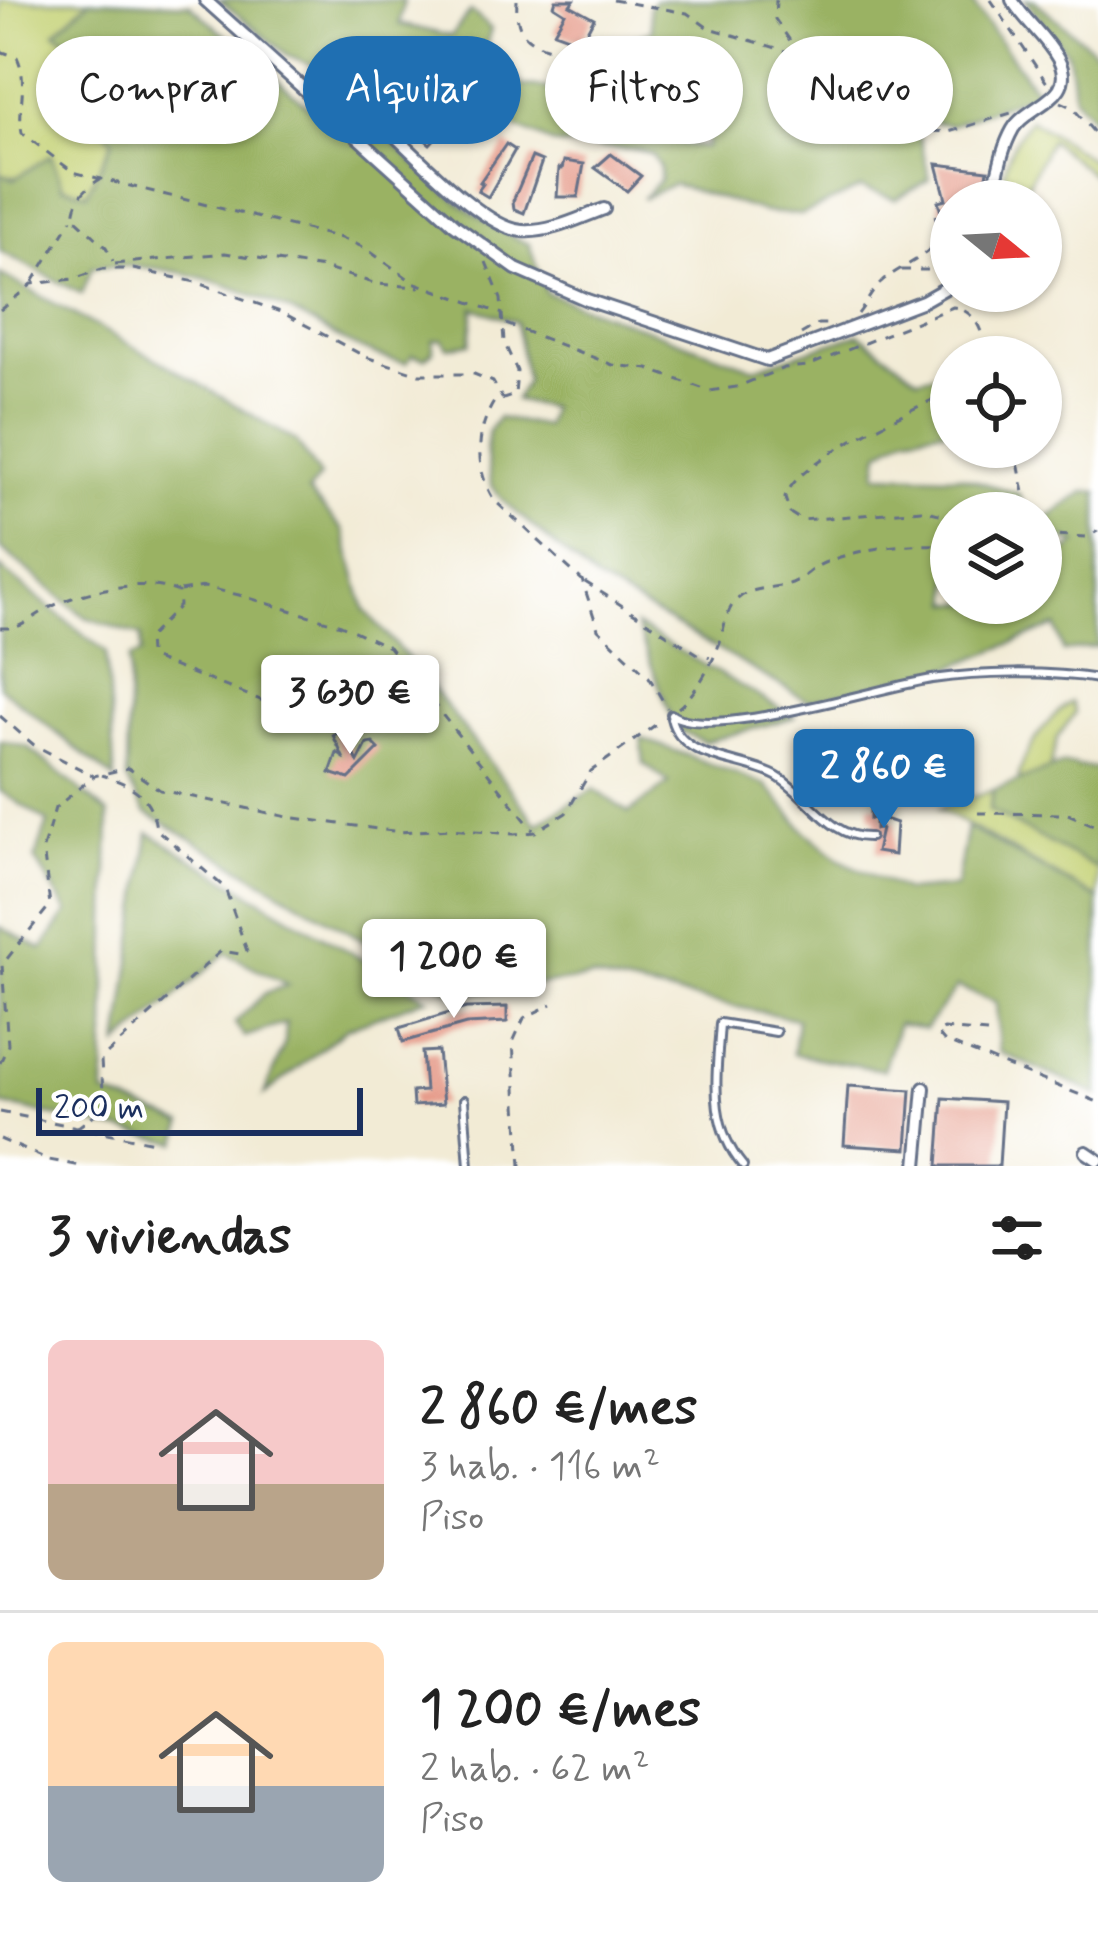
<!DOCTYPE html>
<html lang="es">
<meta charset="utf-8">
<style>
body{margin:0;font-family:Mynerve,sans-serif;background:#f2f2f2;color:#222;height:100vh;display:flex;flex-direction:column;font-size:45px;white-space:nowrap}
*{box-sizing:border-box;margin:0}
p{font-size:39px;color:#767676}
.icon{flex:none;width:66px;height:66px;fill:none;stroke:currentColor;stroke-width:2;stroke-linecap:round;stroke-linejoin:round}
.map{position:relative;height:1166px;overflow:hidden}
.sheet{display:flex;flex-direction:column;background:#fff;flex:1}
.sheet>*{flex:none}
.top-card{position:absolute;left:36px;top:36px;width:1026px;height:108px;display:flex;gap:24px}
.needle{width:78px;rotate:108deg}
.controls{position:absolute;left:930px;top:180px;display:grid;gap:24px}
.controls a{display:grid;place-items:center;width:132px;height:132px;border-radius:50%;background:#fff;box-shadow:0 3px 9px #0004;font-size:60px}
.scale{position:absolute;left:36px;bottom:30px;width:327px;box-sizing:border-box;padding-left:12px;border:6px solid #1b2f5e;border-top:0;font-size:33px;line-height:42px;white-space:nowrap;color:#1b2f5e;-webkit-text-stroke:9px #fff;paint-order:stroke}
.price{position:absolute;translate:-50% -102px;padding:0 27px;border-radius:12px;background:#fff;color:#222;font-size:39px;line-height:78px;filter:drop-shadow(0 3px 6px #0008)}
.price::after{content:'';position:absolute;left:50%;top:72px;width:36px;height:27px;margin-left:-18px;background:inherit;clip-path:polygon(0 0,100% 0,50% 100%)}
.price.active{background:#1f6fb2;color:#fff}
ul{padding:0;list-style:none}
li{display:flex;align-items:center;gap:36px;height:300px;padding:0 48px}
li+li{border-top:3px solid #e0e0e0}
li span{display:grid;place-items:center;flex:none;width:336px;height:240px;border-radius:18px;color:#555}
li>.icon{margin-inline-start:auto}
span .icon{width:144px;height:144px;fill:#fffc;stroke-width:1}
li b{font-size:51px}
h2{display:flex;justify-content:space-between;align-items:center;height:144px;padding:0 48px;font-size:51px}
.chip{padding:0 42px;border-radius:54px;background:#fff;box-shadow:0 3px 9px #0004;font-size:42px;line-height:108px}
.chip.active{background:#1f6fb2;color:#fff}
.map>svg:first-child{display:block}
.green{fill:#c3d072;stroke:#6f8068;stroke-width:3}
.forest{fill:#9ab264;stroke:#5a7061;stroke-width:3}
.building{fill:#e69c8b}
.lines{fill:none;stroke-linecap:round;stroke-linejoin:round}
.lane-casing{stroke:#667188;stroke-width:12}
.street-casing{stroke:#667188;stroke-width:16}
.path{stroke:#667188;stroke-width:3;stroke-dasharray:9 9;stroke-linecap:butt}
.lane{stroke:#fff;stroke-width:6}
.street{stroke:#fff;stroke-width:10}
</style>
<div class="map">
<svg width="1098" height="1166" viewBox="0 0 1098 1166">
<rect width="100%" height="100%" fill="#fff"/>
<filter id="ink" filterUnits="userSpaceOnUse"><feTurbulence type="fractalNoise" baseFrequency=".00833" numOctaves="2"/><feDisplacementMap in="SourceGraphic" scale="24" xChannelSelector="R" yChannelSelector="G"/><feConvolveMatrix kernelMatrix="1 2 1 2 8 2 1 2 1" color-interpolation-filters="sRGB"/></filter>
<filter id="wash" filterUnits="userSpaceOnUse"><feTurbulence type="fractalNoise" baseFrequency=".004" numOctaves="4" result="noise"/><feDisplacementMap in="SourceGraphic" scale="48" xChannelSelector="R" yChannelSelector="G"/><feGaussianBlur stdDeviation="2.7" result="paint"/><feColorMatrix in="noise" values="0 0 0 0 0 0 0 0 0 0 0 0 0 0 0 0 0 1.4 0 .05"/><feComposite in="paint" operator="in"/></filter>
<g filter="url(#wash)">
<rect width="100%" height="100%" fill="#f2ebd5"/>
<path class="green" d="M0,0H90L56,32L79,47L87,116L113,140L87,193L0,174Z
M1030,119L1098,164V179L1050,140L1020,199L1003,195C1001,166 1012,141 1030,119Z
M1071,702L1075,713L1057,738L1050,769L1018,781C1021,754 1048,717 1071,702Z
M994,790L989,810L1098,869V899L939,809Z"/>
<path class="forest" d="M90,0L189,4L337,131L367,116C416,166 464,217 529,244L546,293L755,368L859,334L918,378L951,371V428L907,435L880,452L877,474L961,476L1019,494L1026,513H951V603H1041V554L1069,550L1077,543L1041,532V523L1084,492H1098V647L1063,651L1056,626L942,671L808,701L594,579L503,501L491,484L486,450L489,430L498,418L545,426L550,408L515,400L526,381L516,322L474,308L470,343L448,347L442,339L433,340V351L425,358L412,355L407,363C364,357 328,330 289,311C229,282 159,260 92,267L82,294L0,251V174L14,179L51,155L63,186L87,193L113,140L87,116L58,76L79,47L55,32Z
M219,0H404L399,24L451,36L471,11L491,29L486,45L523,86L563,89L646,136L706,148L714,70L670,83L629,69L634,38L652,30L649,7L655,0H970L1037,92L951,125L915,119L930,179L895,199L861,188L801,215L764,212L673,184L642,199L660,180V168L652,155L638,150L556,145L472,108L448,79L387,62L342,77L290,57Z
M1025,0H1034L1098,53V125L1074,97L1068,54Z
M0,274L169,366L296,441L320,477L308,492L343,530L365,610L423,676L537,824L594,789L629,813L669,783L644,764L641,738L766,785L806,832L840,860L906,891L956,887L967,827L1098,899V1095L999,1052L996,1002L957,987L925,1029L898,1024L883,1070L793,1054L797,1019L592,978L457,995L145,812L127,780L129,659L141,654V636L85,617L0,548Z
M0,568L106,652L115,780L0,687Z
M636,626L795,717L705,742L676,729Z
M0,741L28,747L109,814L104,1094L183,1124L178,1143L0,1104V927L42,949L68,912L35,859L48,822L0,791Z
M1063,764L1098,769V869L989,810L994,790Z
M149,833L427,998L347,1028L264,1095L285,1042L286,1023L244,1037L235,1023L265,993L288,985L226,953L119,1045Z"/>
<g id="blocks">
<path class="building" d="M556,0H574L570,5L594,18L581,42L554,32L565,13L554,6Z
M384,82L422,117L440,103L456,116L430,144L402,120L399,123L390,117L370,97Z
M506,144L515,150L488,197L478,191L483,184L480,182Z
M611,154L641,176L627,191L595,168Z
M532,157L542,161L524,213L514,209L513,201Z
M564,161L584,164L578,197H557L559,168L562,169Z
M937,164L988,170L984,190L966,189L969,201H951V214L942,216L938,201L946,199Z
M343,731L358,762L367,744L373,743L379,749L349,779L330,773L337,753L343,757L333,735Z
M870,805H883L884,819L896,823L894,855L876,852L881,829H875V817L870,819Z
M507,1007V1022L466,1024L403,1042L399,1028L466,1008Z
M438,1051L443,1104L413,1106L412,1092L425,1091L422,1052Z
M848,1086L911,1090L907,1149L844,1145Z
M943,1098L1003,1102L999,1166H938Z"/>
</g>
</g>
<g filter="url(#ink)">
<use href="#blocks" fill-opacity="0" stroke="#667188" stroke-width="3"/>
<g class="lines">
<g class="lane-casing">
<path id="lane" d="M671,714C708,742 880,687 932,679C980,672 1050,671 1098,679
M671,718C681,762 743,758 776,776C808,794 830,839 870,837
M464,1100L469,1166
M743,1166C707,1123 717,1075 720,1023L776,1032"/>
</g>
<g class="street-casing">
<path id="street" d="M205,0L455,225L516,269L587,300L767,360L923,301L951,285
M314,100L339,91L347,92C387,122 477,229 523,231C550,233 579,218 604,209
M991,201C998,176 1000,152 1013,129C1028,104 1079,98 1058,59C1046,37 1025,21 1012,0
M1086,1152L1098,1160
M917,1166L924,1088"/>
</g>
<path class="path" d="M517,0C514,46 538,41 569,56C584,63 595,72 612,77
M613,0L687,13L707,27L799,55
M776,0L775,19L800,55L930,131L949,132L1011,113
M991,0L1047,83
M0,51L17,57C29,83 17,107 22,133L73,172L341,238L365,248L413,282L503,314
M1061,102L1072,107L1098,137
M102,178C85,188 76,197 74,217L106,247L113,261
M486,262L501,299L504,342L517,371L515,395L494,402C475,432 475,470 494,500L582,580L598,629L649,677L667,708
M115,264L225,253L323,268L377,284L420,287
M901,270H928L933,264L931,258L951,252
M33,282L72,219
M0,310L32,284L73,279L102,269H133L196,282L283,313L366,357L419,374H474L493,382L502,398
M858,314C866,304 872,291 881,283C904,260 949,256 935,215
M506,324L613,365L648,369L710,391L736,387L784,368L808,366L953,307C978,311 984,335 986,357
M801,334L818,324H833
M951,391C915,409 795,460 785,498L790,513L801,520L923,510L951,517
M1015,447L1028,513
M1041,534L1086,537L1098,531
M585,582L698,654L710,657
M180,591L204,587L239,595L341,625L389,647L533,830
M0,628C22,629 24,623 42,612C73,592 144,576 178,592L179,606L148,638L149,653L154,659L266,702L314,680L330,690L332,704
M678,708C696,694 714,661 721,639C724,627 726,614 733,604C747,585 773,590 792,583C804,578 812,568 824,563C862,547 910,542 951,546
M0,716L34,745L94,776L128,768L160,790L288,817L400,832L450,829L514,834L535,832L566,813L591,771L661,721
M978,813L1068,814L1098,827
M987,1033L944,1029L937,1033L944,1041L1098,1102
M0,1063L8,1045L2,965L50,905L43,848L55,808L94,776
M0,1112L159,1143
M77,1128L104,1107L101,1060L108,1053L221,951L240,954L247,951L225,888L156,829C152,795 132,785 102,775
M0,1139L49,1160L80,1166
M521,1166L513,1042L524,1018L552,1004"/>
<use href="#lane" class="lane"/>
<use href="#street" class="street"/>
</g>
</g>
</svg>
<div class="controls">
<a><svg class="needle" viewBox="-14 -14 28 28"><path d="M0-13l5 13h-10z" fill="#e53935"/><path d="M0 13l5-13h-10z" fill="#767676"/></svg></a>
<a><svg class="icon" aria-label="locate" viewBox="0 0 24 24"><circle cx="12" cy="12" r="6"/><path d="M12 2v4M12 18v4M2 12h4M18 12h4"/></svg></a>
<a><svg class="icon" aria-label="layers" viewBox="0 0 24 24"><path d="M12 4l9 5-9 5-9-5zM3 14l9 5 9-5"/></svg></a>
</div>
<div class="scale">200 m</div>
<b class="price" style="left:350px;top:757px">3 630 €</b>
<b class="price active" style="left:884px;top:831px">2 860 €</b>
<b class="price" style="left:454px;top:1021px">1 200 €</b>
<div class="top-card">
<a class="chip">Comprar</a>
<a class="chip active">Alquilar</a>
<a class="chip">Filtros</a>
<a class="chip">Nuevo</a>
</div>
</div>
<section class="sheet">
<h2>3 viviendas<svg class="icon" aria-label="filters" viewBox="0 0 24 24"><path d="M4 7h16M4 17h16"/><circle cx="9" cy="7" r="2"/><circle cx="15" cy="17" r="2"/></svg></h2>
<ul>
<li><span style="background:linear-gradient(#f6c9c9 60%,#b9a48a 0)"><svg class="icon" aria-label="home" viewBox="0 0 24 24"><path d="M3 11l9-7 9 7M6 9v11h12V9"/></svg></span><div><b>2 860 €/mes</b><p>3 hab. · 116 m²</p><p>Piso</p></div></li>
<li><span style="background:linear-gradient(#ffd9b3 60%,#9aa5b1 0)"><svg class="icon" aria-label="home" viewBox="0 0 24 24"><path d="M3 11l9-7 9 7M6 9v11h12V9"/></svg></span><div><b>1 200 €/mes</b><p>2 hab. · 62 m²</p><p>Piso</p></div></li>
</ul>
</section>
